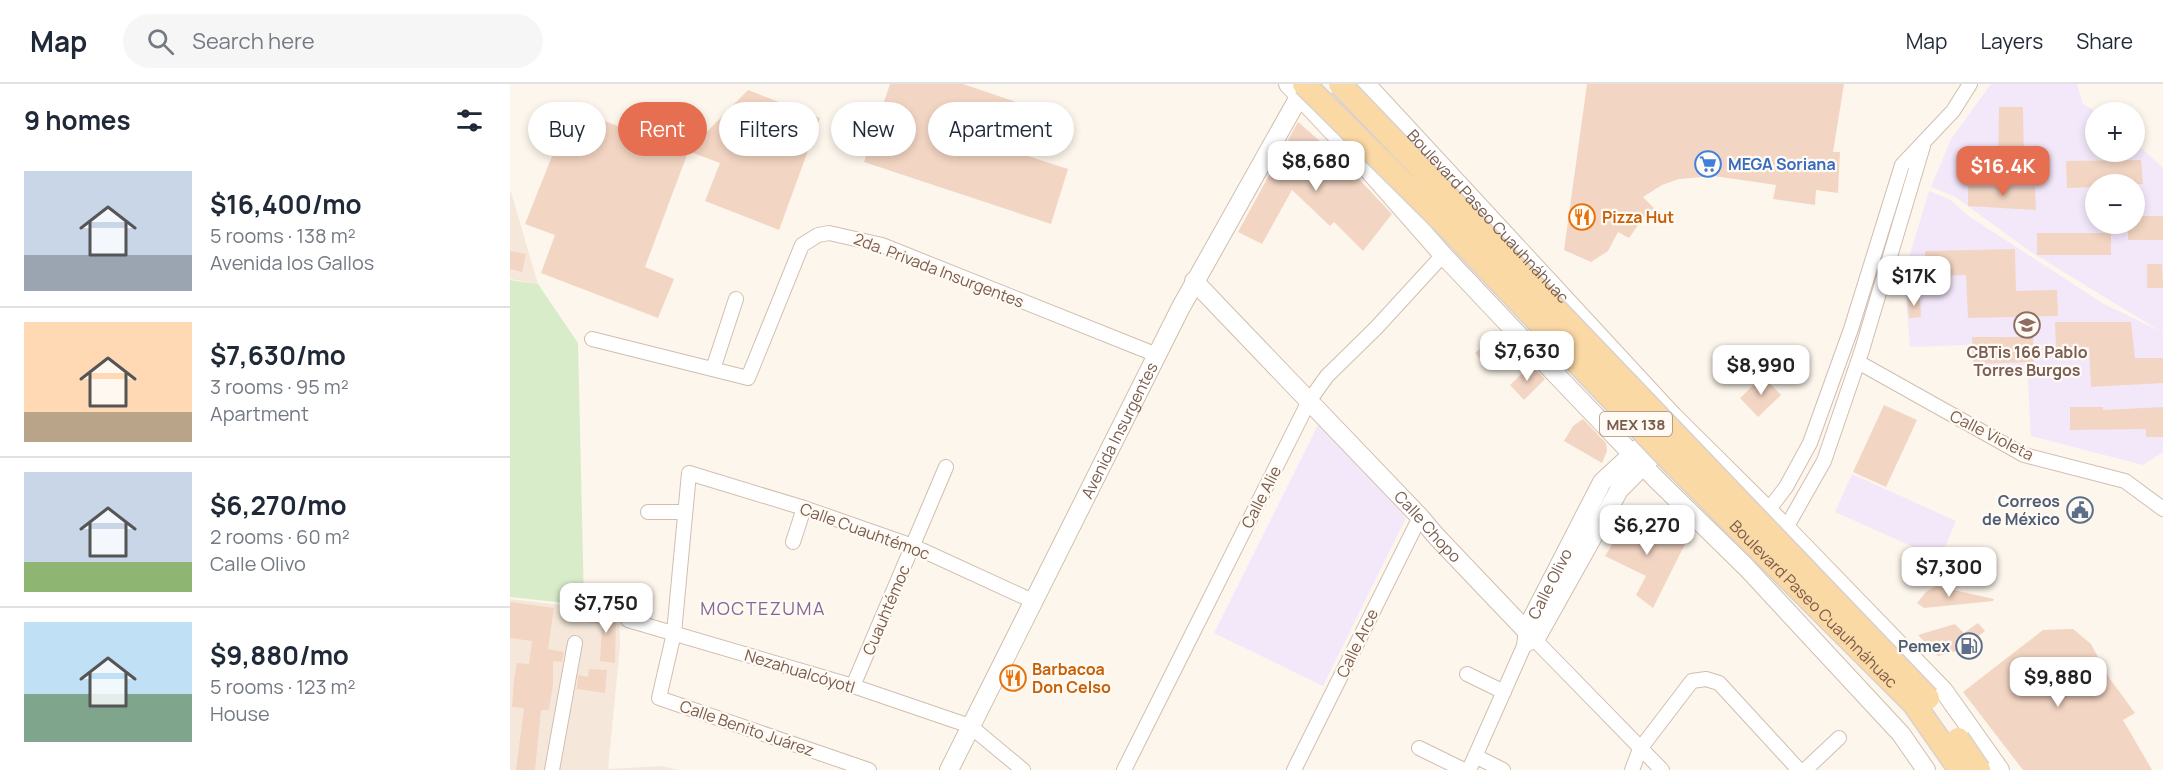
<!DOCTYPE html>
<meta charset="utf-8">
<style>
body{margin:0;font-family:Manrope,sans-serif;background:#f6f6f7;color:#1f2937;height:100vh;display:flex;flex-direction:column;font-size:22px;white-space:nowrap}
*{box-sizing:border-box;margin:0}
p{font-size:20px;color:#747a83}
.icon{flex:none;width:33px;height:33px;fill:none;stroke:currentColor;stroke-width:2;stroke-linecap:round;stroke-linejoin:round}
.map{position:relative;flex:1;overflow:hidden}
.side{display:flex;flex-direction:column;background:#fff;width:510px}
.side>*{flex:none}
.top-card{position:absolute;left:18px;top:18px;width:570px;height:54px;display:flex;gap:12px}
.fabs{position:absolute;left:1575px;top:18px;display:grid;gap:12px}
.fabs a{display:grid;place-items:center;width:60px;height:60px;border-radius:50%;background:#fff;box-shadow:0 3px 9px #0003;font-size:30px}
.price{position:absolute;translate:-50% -51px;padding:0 14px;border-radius:12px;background:#fff;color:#222;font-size:20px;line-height:39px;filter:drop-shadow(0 2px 3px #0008)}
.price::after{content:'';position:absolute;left:50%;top:36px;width:18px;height:14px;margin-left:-9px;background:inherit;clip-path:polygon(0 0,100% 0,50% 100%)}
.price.selected{background:#e76f51;color:#fff}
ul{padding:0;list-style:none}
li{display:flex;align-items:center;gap:18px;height:150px;padding:0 24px}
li+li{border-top:2px solid #e0e1e3}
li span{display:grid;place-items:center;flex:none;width:168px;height:120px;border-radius:0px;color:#555}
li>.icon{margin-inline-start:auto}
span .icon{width:72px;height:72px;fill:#fffc;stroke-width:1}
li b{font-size:26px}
h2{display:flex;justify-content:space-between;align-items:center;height:72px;padding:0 24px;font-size:26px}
.chip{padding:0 21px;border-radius:27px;background:#fff;box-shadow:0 3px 9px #0003;font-size:21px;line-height:54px}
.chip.selected{background:#e76f51;color:#fff}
header{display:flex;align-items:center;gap:36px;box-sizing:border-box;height:84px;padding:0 30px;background:#fff;border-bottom:2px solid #e0e1e3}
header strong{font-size:28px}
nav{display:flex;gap:33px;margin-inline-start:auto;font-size:21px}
.search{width:420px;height:54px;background:#f6f6f7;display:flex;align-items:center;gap:15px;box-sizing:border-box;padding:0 21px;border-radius:33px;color:#747a83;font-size:22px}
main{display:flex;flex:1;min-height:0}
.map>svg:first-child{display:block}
.residential{fill:#f5e8da}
.education{fill:#f3e8fa;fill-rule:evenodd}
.green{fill:#d8ecc9}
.building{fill:#f3d5c3}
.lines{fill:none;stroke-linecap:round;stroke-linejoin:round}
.minor-casing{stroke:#d1beb0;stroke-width:16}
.tertiary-casing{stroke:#d1beb0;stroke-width:20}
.minor{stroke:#fff;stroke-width:14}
.tertiary{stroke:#fff;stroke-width:18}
.primary-bridge-casing{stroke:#dad1cd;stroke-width:25;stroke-linecap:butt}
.primary-bridge{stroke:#fbd9a5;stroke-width:22}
.labels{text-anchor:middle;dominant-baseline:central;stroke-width:4.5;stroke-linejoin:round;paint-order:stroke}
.shield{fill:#fffaf3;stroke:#a28b7f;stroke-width:1.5}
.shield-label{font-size:15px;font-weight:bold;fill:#7a5c4d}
.shop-label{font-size:16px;font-weight:bold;fill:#366cbe;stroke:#fffaf3;text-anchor:start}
.street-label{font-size:16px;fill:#7a5c4d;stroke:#fffaf3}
.food-label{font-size:16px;font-weight:bold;fill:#c56008;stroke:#fffaf3;text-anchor:start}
.education-label{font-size:16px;font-weight:bold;fill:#785e54;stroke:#fffaf3}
.service-label{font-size:16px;font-weight:bold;fill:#4e5e75;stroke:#fffaf3;text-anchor:end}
.neighbourhood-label{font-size:18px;letter-spacing:1.5px;fill:#846695;stroke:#fffaf3}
</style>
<header>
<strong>Map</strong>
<div class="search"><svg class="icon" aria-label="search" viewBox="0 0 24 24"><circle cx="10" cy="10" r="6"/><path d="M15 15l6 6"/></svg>Search here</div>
<nav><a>Map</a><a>Layers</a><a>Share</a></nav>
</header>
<main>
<section class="side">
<h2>9 homes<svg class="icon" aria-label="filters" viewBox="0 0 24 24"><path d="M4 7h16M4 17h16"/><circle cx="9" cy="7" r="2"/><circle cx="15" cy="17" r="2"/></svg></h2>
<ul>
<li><span style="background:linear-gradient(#c9d6e8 70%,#9aa5b1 0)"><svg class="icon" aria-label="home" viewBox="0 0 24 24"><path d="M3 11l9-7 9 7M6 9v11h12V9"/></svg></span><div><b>$16,400/mo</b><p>5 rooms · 138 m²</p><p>Avenida los Gallos</p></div></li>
<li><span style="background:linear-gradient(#ffd9b3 75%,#b9a48a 0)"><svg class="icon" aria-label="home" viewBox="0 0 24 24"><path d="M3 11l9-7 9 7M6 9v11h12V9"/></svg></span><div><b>$7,630/mo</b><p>3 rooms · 95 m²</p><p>Apartment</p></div></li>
<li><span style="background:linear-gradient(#c9d6e8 75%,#8fb573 0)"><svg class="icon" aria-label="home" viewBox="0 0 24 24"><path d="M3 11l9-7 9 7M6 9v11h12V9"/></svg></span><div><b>$6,270/mo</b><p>2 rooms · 60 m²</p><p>Calle Olivo</p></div></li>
<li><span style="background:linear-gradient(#bfe0f5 60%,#7fa58c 0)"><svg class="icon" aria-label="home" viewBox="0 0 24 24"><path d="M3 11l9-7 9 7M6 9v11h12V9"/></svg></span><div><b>$9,880/mo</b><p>5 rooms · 123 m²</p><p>House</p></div></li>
</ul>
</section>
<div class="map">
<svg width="1653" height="686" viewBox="0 0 1653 686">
<rect width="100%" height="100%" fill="#fdf6ec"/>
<path class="residential" d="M0,108H1L28,200L0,195Z
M0,515L109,528L110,562L98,685L152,682L168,686H0Z"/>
<path class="education" d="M1481,0H1567L1573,20L1586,28V68H1624L1625,58L1653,84V248L1651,247L1653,249V368L1633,381L1521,352L1517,283L1462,281L1460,261L1400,263L1394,190L1419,107L1441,116L1457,131L1594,220L1650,247L1521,168L1444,112L1421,103L1441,55ZM1586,100H1624V140H1586Z
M809,339L896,434L813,602L704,549Z
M1342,390L1446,437L1430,475L1325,428Z"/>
<path class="green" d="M0,196L28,200L68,259L74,521L0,513Z"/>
<path class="building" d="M380,0H453L506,18L493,64L558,85L541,140L354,78Z
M1077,0H1334L1323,68H1330L1328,109L1306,106L1305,121L1263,115L1266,101L1204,92L1169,95L1152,101L1133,113L1144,124L1134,133L1119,154L1108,148L1098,167L1081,178L1054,166Z
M238,6L310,34L269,146L195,117L210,79L178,67Z
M1489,23H1513L1514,82L1488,83Z
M81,32L178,68L135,183L164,195L148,234L31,189L45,151L15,140L46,62Z
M788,38L827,72L882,130L853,167L824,138L820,142L782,106L752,160L728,148Z
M1631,76L1633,100H1586V103L1557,104L1556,77Z
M1458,102L1525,103L1526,126L1458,122Z
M1624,132H1653V156H1618V140H1624Z
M1527,149H1601V171H1527Z
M1505,165L1506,207L1547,206L1548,232L1458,234L1456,191L1416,192L1415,167Z
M0,167L16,170L12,188L0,185Z
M1637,180H1652L1653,204H1637Z
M1397,212H1410L1411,233L1399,234Z
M1545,238H1621L1625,274H1653V299L1581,303L1579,263L1546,264Z
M989,247L1002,261L978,283L965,269Z
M1462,253H1523L1524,278L1463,280Z
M1021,281L1035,295L1014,316L1000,301Z
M1253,292L1271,311L1248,333L1230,314Z
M1374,321L1407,336L1376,403L1343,388Z
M1560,323H1593V326L1653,323V353H1636V345L1560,346Z
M1073,335L1096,359L1097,367L1092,379L1054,357L1063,342Z
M1119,433L1159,449L1160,447L1177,456L1143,524L1126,511L1136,492L1095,472Z
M1426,502L1484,515L1483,517L1414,524L1407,519L1416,508Z
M0,518L44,524L38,565L54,568L52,578L43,577V600L39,626H31L25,686H6L14,624L2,623L4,595L7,579L19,580L22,557L0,554Z
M79,528L106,529L105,579L90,577L92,540L79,539Z
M1468,539L1475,547L1461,558L1465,562L1428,572L1408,551L1445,540L1454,549Z
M1563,545L1581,560L1600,595L1625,629L1613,636L1642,686H1513L1453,608L1533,546Z
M79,585L97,586L95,609L67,605L68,591L78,593Z"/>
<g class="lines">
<g class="minor-casing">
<path id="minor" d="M82,255L238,294L292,161L308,151L319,149L372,161L647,271
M1348,278L1514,371L1615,397L1653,425
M203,285L226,215
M138,428H175
M1253,433L1276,403L1300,359L1341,245L1392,81L1443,27L1460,0
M1270,450L1276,444L1314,377L1352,266L1413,62
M283,458L294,424
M118,536L343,602L460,642L513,686
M1014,562L1025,556L1152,686
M957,590L994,608
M343,602L436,383
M909,664L954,686
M965,672L993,686
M42,686L65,559
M359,686L149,614L164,549L179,389L294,424L403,462L525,518
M614,686L799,317L817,292L866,244L933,171
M784,686L910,433
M959,686L1014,562L1015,553
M1122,686L1130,665L1182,597L1196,595L1209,599L1289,686
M1295,686L1329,654"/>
</g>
<g class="tertiary-casing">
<g id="tertiary">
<path d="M778,0L855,82L933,171L1054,299L1147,396L1236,483L1391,650L1416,686"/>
<path id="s1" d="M856,0L1163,332L1276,444L1434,607L1490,686"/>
<path id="s2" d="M684,197L910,433L926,452L1025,556L1109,406L1141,374"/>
<path id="s3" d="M1016,546L1092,398L1131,362"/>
<path id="s4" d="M439,686L671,223L794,4"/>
</g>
</g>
<use href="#minor" class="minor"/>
<use href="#tertiary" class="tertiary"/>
<g class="primary-bridge-casing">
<g id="primary-bridge">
<path id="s5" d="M794,0L934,139L1167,383L1404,620L1450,686"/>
<path d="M830,0L1418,614"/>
<path d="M1448,655L1469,686"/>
</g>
</g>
<use href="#primary-bridge" class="primary-bridge"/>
</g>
<defs>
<g id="supermarket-ring" transform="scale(1.35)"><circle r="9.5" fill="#fffaf3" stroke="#3f7fe0" stroke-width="1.5"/><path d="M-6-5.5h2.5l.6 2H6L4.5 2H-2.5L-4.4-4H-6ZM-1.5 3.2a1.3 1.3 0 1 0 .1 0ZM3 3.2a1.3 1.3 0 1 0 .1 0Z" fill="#3f7fe0"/></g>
<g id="restaurant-ring" transform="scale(1.35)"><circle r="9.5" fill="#fffaf3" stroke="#e8710a" stroke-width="1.5"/><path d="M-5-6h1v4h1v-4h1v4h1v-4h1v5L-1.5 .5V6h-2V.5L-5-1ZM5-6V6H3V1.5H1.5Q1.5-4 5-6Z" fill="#e8710a"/></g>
<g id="school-ring" transform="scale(1.35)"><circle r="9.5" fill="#fffaf3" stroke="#8d6e63" stroke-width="1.5"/><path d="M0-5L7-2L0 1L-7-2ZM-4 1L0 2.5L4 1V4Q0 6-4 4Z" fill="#8d6e63"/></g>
<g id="civic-ring" transform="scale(1.35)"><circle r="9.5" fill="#fffaf3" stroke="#5c6f8a" stroke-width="1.5"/><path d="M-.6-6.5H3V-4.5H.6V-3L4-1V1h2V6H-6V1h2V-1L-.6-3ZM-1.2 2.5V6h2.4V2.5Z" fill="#5c6f8a"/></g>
<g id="fuel-ring" transform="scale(1.35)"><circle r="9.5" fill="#fffaf3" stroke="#5c6f8a" stroke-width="1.5"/><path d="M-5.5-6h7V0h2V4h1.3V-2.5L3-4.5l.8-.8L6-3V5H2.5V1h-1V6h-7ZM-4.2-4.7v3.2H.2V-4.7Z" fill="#5c6f8a"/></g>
</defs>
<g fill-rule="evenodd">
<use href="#supermarket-ring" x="1198" y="80"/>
<use href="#restaurant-ring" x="1072" y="133"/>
<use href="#school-ring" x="1517" y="241"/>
<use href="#civic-ring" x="1570" y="426"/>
<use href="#fuel-ring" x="1459" y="562"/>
<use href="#restaurant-ring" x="503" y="594"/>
</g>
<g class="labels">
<rect class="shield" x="1090" y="328" width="72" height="24" rx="4.5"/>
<g class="shield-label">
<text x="1126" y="340">MEX 138</text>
</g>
<g class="shop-label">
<text x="1218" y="80">MEGA Soriana</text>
</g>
<g class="street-label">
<text stroke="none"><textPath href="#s1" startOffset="180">Boulevard Paseo Cuauhnáhuac</textPath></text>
<text transform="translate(429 186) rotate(21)">2da. Privada Insurgentes</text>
<text stroke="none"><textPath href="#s4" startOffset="380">Avenida Insurgentes</textPath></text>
<text transform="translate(1482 351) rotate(27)">Calle Violeta</text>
<text transform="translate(751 413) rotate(-63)">Calle Alie</text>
<text stroke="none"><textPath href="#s2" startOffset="339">Calle Chopo</textPath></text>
<text transform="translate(355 447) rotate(20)">Calle Cuauhtémoc</text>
<text stroke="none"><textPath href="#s3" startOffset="52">Calle Olivo</textPath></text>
<text stroke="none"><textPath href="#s5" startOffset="728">Boulevard Paseo Cuauhnáhuac</textPath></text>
<text transform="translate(376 526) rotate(-67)">Cuauhtémoc</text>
<text transform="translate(847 559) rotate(-64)">Calle Arce</text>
<text transform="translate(290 587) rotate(17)">Nezahualcóyotl</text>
<text transform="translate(237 644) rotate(19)">Calle Benito Juárez</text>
</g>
<g class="food-label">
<text x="1092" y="133">Pizza Hut</text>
<text x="522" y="585">Barbacoa<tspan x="522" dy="18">Don Celso</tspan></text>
</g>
<g class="education-label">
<text x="1517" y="268">CBTis 166 Pablo<tspan x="1517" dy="18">Torres Burgos</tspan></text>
</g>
<g class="service-label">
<text x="1550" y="417">Correos<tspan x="1550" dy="18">de México</tspan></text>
<text x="1440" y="562">Pemex</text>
</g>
<g class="neighbourhood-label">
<text x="253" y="524">MOCTEZUMA</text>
</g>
</g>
</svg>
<div class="fabs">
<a>+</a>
<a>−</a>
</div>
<b class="price" style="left:806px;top:108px">$8,680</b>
<b class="price selected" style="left:1493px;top:113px">$16.4K</b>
<b class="price" style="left:1404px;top:223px">$17K</b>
<b class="price" style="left:1017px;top:298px">$7,630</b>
<b class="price" style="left:1251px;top:312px">$8,990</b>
<b class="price" style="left:1137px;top:472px">$6,270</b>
<b class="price" style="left:1439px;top:514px">$7,300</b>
<b class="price" style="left:96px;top:550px">$7,750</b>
<b class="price" style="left:1548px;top:624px">$9,880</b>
<div class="top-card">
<a class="chip">Buy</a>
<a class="chip selected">Rent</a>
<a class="chip">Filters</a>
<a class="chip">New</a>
<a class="chip">Apartment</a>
</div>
</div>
</main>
